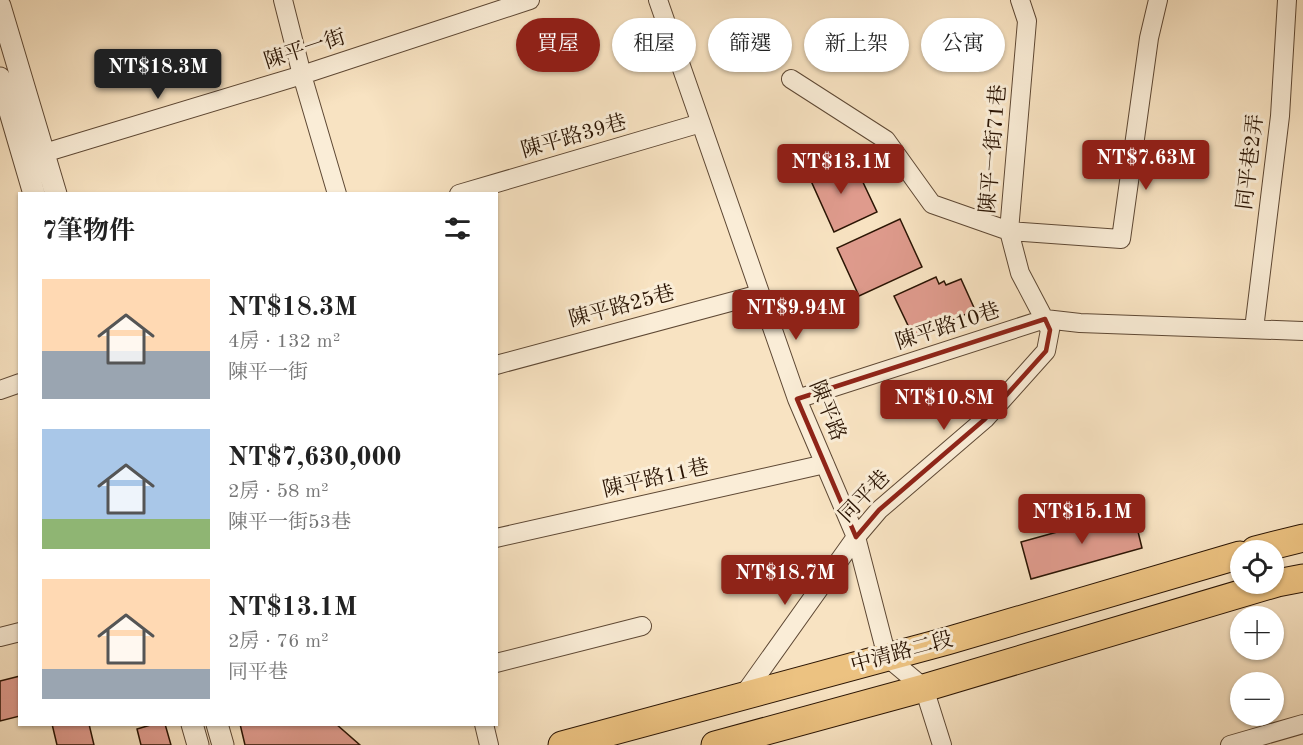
<!DOCTYPE html>
<html lang="zh-TW">
<meta charset="utf-8">
<style>
body{margin:0;font-family:"Old Standard TT","Noto Serif TC",serif;background:#f6f6f6;color:#222;height:100vh;display:flex;flex-direction:column;font-size:22px;white-space:nowrap}
*{box-sizing:border-box;margin:0}
p{font-size:20px;color:#767676}
.icon{flex:none;width:33px;height:33px;fill:none;stroke:currentColor;stroke-width:2;stroke-linecap:round;stroke-linejoin:round}
.map{position:relative;flex:1;overflow:hidden}
.side{position:absolute;left:18px;top:192px;width:480px;height:534px;display:flex;flex-direction:column;background:#fff;border-radius:0px;box-shadow:0 2px 4px #0004}
.side>*{flex:none}
.guide{position:absolute;left:516px;top:18px;width:570px;height:54px;display:flex;gap:12px}
.tools{position:absolute;left:1230px;top:540px;display:grid;gap:12px}
.tools a{display:grid;place-items:center;width:54px;height:54px;border-radius:50%;background:#fff;box-shadow:0 2px 4px #0004;font-size:30px}
.price{position:absolute;translate:-50% -51px;padding:0 14px;border-radius:6px;background:#8f2418;color:#fff;font-size:20px;line-height:39px;filter:drop-shadow(0 2px 3px #0008)}
.price::after{content:'';position:absolute;left:50%;top:36px;width:18px;height:14px;margin-left:-9px;background:inherit;clip-path:polygon(0 0,100% 0,50% 100%)}
.price.current{background:#222;color:#fff}
ul{padding:0;list-style:none}
li{display:flex;align-items:center;gap:18px;height:150px;padding:0 24px}
li span{display:grid;place-items:center;flex:none;width:168px;height:120px;border-radius:0px;color:#555}
li>.icon{margin-inline-start:auto}
span .icon{width:72px;height:72px;fill:#fffc;stroke-width:1}
li b{font-size:26px}
h2{display:flex;justify-content:space-between;align-items:center;height:72px;padding:0 24px;font-size:26px}
.tag{padding:0 21px;border-radius:27px;background:#fff;box-shadow:0 2px 4px #0004;font-size:21px;line-height:54px}
.tag.current{background:#8f2418;color:#fff}
.map>svg:first-child{display:block}
.building{fill:#df9b8d;stroke:#2b1504;stroke-width:1.5}
.lines{fill:none;stroke-linecap:round;stroke-linejoin:round}
.minor-casing{stroke:#5e4834;stroke-width:20}
.tertiary-casing{stroke:#5e4834;stroke-width:23}
.primary-casing{stroke:#2b1504;stroke-width:29}
.minor{stroke:#faedd7;stroke-width:18}
.tertiary{stroke:#faedd7;stroke-width:21}
.primary{stroke:#ecc281;stroke-width:27}
.marked{fill:none;stroke:#8f2418;stroke-width:4.5;stroke-linejoin:round}
.labels{text-anchor:middle;dominant-baseline:central;stroke-width:6;stroke-linejoin:round;paint-order:stroke}
.street-label{font-size:21px;fill:#2b1504;stroke:#faedd7}
</style>
<div class="map">
<svg width="1303" height="745" viewBox="0 0 1303 745">
<rect width="100%" height="100%" fill="#f8e3c2"/>
<filter id="stains"><feTurbulence type="fractalNoise" baseFrequency=".00333" numOctaves="4"/><feColorMatrix values="0 0 0 0 .2 0 0 0 0 .09 0 0 0 0 .02 0 0 0 .5 -.17"/></filter>
<radialGradient id="worn" r=".72"><stop offset=".6" stop-color="#630" stop-opacity="0"/><stop offset="1" stop-color="#630" stop-opacity=".3"/></radialGradient>
<path class="building" d="M839,157L850,181L860,176L877,212L834,232L807,172Z
M900,219L922,267L859,296L837,248Z
M936,277L939,284L944,281L946,285L961,279L975,310L914,338L894,296Z
M1133,511L1142,548L1031,579L1021,542Z
M20,676V716L0,721V681Z
M52,724H89L94,745H57Z
M154,724H165L171,745H141L137,729Z
M240,724H336L360,745H245Z"/>
<g class="lines">
<g class="minor-casing">
<path id="minor" d="M283,0L302,75L337,194
M658,0L797,399L856,537L887,657L924,688L942,745
M1020,0L1027,21L1009,231L1121,239L1149,38L1158,0
M31,157L302,75L530,0
M459,194L701,123
M1254,329L1280,116L1287,0
M496,365L760,294
M0,390L20,383
M797,399L1045,319L1080,323L1303,331
M496,538L825,464
M0,637L20,632
M496,663L642,626
M742,697L856,537L879,510L985,419L1046,351L1050,330L1020,273L1009,231L932,204L886,140L791,79
M484,724L489,745
M1230,745L1303,724"/>
</g>
<g class="tertiary-casing">
<path id="tertiary" d="M0,6L56,194
M0,78L34,194
M192,724L198,745
M217,724L223,745"/>
</g>
<g class="primary-casing">
<path id="primary" d="M1255,550L1303,538
M562,745L947,641L1240,555
M715,745L924,688L1277,583L1303,578"/>
</g>
<use href="#minor" class="minor"/>
<use href="#tertiary" class="tertiary"/>
<use href="#primary" class="primary"/>
</g>
<path class="marked" d="M1045,319L1050,330L1046,351L985,419L879,510L856,537L797,399Z"/>
<g class="labels">
<g class="street-label">
<text transform="translate(305 50) rotate(-18)">陳平一街</text>
<text transform="translate(574 137) rotate(-16)">陳平路39巷</text>
<text transform="translate(994 149) rotate(-85)">陳平一街71巷</text>
<text transform="translate(1251 162) rotate(-83)">同平巷2弄</text>
<text transform="translate(622 307) rotate(-15)">陳平路25巷</text>
<text transform="translate(948 327) rotate(-18)">陳平路10巷</text>
<text transform="translate(827 411) rotate(68)">陳平路</text>
<text transform="translate(656 479) rotate(-13)">陳平路11巷</text>
<text transform="translate(865 497) rotate(-46)">同平巷</text>
<text transform="translate(902 653) rotate(-15)">中清路二段</text>
</g>
</g>
<rect width="100%" height="100%" filter="url(#stains)"/>
<rect width="100%" height="100%" fill="url(#worn)"/>
</svg>
<div class="tools">
<a><svg class="icon" aria-label="locate" viewBox="0 0 24 24"><circle cx="12" cy="12" r="6"/><path d="M12 2v4M12 18v4M2 12h4M18 12h4"/></svg></a>
<a>+</a>
<a>−</a>
</div>
<b class="price current" style="left:158px;top:100px">NT$18.3M</b>
<b class="price" style="left:1146px;top:191px">NT$7.63M</b>
<b class="price" style="left:841px;top:195px">NT$13.1M</b>
<b class="price" style="left:796px;top:341px">NT$9.94M</b>
<b class="price" style="left:944px;top:431px">NT$10.8M</b>
<b class="price" style="left:1082px;top:545px">NT$15.1M</b>
<b class="price" style="left:785px;top:606px">NT$18.7M</b>
<div class="guide">
<a class="tag current">買屋</a>
<a class="tag">租屋</a>
<a class="tag">篩選</a>
<a class="tag">新上架</a>
<a class="tag">公寓</a>
</div>
<section class="side">
<h2>7筆物件<svg class="icon" aria-label="filters" viewBox="0 0 24 24"><path d="M4 7h16M4 17h16"/><circle cx="9" cy="7" r="2"/><circle cx="15" cy="17" r="2"/></svg></h2>
<ul>
<li><span style="background:linear-gradient(#ffd9b3 60%,#9aa5b1 0)"><svg class="icon" aria-label="home" viewBox="0 0 24 24"><path d="M3 11l9-7 9 7M6 9v11h12V9"/></svg></span><div><b>NT$18.3M</b><p>4房 · 132 m²</p><p>陳平一街</p></div></li>
<li><span style="background:linear-gradient(#a9c7e8 75%,#8fb573 0)"><svg class="icon" aria-label="home" viewBox="0 0 24 24"><path d="M3 11l9-7 9 7M6 9v11h12V9"/></svg></span><div><b>NT$7,630,000</b><p>2房 · 58 m²</p><p>陳平一街53巷</p></div></li>
<li><span style="background:linear-gradient(#ffd9b3 75%,#9aa5b1 0)"><svg class="icon" aria-label="home" viewBox="0 0 24 24"><path d="M3 11l9-7 9 7M6 9v11h12V9"/></svg></span><div><b>NT$13.1M</b><p>2房 · 76 m²</p><p>同平巷</p></div></li>
</ul>
</section>
</div>
